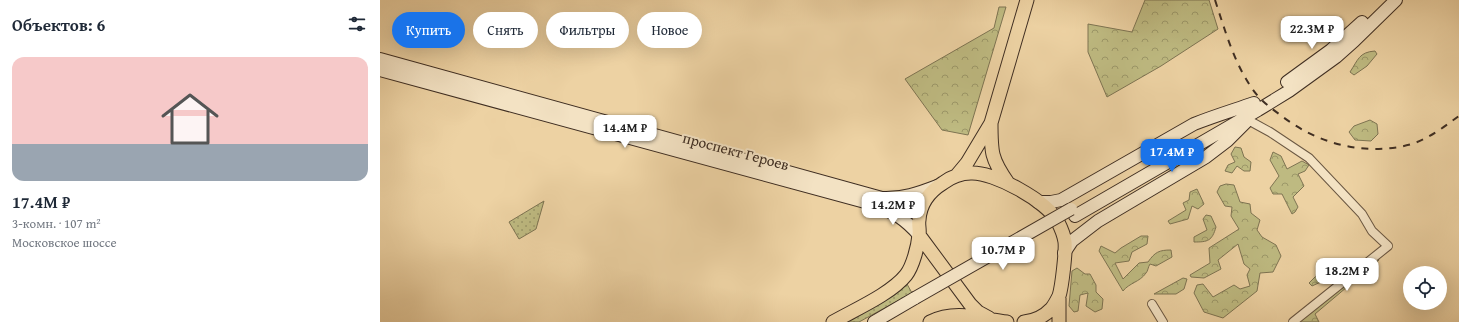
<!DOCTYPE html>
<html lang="ru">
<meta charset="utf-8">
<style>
body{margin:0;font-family:"Gentium Book Plus",serif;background:#f6f6f7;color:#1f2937;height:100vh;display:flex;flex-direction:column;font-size:15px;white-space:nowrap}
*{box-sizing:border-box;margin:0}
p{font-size:13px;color:#747a83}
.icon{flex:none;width:22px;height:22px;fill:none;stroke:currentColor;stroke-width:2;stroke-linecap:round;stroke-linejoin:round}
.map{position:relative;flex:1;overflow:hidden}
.side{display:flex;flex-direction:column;background:#fff;width:380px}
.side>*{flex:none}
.hud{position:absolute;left:12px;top:12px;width:380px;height:36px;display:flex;gap:8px}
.fabs{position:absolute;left:1023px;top:266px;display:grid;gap:8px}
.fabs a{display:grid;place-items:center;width:44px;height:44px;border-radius:50%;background:#fff;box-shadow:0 4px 16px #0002;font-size:20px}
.price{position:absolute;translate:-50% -34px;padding:0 9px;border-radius:8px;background:#fff;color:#222;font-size:13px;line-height:26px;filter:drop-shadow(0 1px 2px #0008)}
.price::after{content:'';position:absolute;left:50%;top:24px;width:12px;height:9px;margin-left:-6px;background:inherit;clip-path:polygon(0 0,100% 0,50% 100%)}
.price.current{background:#1a73e8;color:#fff}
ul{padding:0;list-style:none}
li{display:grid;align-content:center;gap:8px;height:212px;padding:0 12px}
li span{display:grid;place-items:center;height:124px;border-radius:12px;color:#555}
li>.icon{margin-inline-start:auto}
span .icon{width:72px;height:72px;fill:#fffc;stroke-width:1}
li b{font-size:17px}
h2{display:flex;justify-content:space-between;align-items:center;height:48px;padding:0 12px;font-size:17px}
.pill{padding:0 14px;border-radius:18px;background:#fff;box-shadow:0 4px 16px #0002;font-size:14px;line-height:36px}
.pill.current{background:#1a73e8;color:#fff}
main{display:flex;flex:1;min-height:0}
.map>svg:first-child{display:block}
.grass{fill:url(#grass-dots);stroke:#7e7452}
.forest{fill:url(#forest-crowns);stroke:#7e7452}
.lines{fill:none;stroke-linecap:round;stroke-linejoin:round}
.minor-casing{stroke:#6a5742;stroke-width:10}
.secondary-casing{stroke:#3f2e22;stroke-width:14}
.primary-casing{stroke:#3f2e22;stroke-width:15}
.minor{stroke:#f3e2c3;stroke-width:8}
.secondary{stroke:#f3e2c3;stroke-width:12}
.primary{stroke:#edd2a3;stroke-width:13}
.rail{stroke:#3f2e22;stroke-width:2;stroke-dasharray:7 7;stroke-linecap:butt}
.secondary-bridge-casing{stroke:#3f2e22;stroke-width:14;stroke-linecap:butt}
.secondary-bridge{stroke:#f3e2c3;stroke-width:12}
.labels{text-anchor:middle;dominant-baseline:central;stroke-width:4;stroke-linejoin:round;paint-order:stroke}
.street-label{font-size:15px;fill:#3f2e22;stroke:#f3e2c3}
</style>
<main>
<section class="side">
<h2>Объектов: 6<svg class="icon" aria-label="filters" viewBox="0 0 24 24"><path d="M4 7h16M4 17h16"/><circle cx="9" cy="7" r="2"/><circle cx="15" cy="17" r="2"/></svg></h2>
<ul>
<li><span style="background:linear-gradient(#f6c9c9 70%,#9aa5b1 0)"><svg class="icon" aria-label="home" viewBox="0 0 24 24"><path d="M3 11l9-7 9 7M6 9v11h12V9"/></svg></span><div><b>17.4M ₽</b><p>3-комн. · 107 m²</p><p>Московское шоссе</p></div></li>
</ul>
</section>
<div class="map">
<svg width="1079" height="322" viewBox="0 0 1079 322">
<defs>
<pattern id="grass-dots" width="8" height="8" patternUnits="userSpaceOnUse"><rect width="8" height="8" fill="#beba81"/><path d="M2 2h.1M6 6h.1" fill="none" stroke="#9c9869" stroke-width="1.8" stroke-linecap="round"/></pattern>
<pattern id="forest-crowns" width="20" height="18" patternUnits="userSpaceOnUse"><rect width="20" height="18" fill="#beba81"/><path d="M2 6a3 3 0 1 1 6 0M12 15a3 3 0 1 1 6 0" fill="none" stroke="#9c9869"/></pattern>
</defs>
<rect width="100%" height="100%" fill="#edd2a3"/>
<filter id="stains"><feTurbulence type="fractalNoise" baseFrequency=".005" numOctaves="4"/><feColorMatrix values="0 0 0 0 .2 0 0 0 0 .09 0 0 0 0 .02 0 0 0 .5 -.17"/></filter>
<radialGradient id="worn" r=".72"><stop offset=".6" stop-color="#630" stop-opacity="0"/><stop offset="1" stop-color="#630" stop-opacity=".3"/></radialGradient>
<path class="grass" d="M164,201L156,229L139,239L129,222Z
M527,284L532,293L479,322H459Z"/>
<path class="forest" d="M765,0H829L838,29L781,66L727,97L708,52V24L752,32Z
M619,7H626L588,135L562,130L525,79L614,28Z
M995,51L997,54L987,66L974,75L970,72C978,60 979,52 995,51Z
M990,120L997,124L998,134L991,141L975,140L969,132L974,126Z
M855,147L861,148L864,157L871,162L870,171H864L857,166L852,173L845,171L848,165L855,162L851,154Z
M893,152L901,156L907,169L922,161L929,165L925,171L918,174L924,186L913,197L918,207L915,212L912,214L902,194H893L890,188L899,176L890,160Z
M846,184L854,185L860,202L870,204L871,213L880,220L877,230L882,237L896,245L901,256L893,272L880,273L877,291L843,318L824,312L814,293L817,285L823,284L833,297L854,285L860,289L870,286L867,275L870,269L864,264L858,244L838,260L841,269L824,278L811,277L810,275L830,263L829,248L859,229L851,216L852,207L845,206L837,192L840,186Z
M817,189L824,204L818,209L812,206L808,219L790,224L788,221L806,210L803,203L809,200L810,192Z
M826,215L831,216L836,227C832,241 828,242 814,242V237L827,230L823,219Z
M761,236H768L767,244L752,252L749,261L735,263L743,279L759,263L768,262C775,252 779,250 791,250L792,257L776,266L770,264C768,267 768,271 766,273C760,282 749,283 743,291L719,251L721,246L735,253L741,248Z
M997,257L999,260L935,314L939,322H918Z
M938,266H943L949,274L945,280L932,286L929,283L936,276Z
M697,268L705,274H710L716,285V292L723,299L722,309L715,312L706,306L708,293L700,295L698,311L694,312L689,306L692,271Z
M803,278L807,279L804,289L796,294H774Z"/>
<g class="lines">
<g class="minor-casing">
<path id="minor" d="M868,120L890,132L929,158L982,214L992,231L1008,246L913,322
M772,304L783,322"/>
</g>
<g class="secondary-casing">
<path id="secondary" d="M0,59L502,198C522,199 539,193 557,186
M0,70L496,205C516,214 525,219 539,235
M907,82L951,50L982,22
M658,202H671L681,200L814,124C834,116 854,110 874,103
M695,216L878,110L909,91L956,57L974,41L1016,0
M684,253L692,241L718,221L826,157L847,141L867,121
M494,322L535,298"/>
</g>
<g class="primary-casing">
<path id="primary" d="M611,123C611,152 611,159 628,183
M577,175L587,163L611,123L647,0
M539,235L590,304L598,312L609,318
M679,298V322
M453,322C474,310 511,294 526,275C533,266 538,246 539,235C540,230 538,225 539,220C540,204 550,191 563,183C571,177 581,173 591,173C614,172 667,201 678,222C681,228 684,235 685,242C686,251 682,287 679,296C677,300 674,306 671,309C665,316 654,321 644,322
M550,322C576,309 601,319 627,322"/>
</g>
<use href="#minor" class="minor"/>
<use href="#secondary" class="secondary"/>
<use href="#primary" class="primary"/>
<path class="rail" d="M835,0C845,30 853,60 871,87C878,98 888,106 899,114C937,144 985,157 1032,144C1050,138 1065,126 1079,116"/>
<g class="secondary-bridge-casing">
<path id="secondary-bridge" d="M535,298L691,209"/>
</g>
<use href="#secondary-bridge" class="secondary-bridge"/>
</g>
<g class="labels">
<g class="street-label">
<text transform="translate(356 151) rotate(15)">проспект Героев</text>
</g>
</g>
<rect width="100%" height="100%" filter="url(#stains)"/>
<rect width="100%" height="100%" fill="url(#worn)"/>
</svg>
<div class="fabs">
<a><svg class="icon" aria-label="locate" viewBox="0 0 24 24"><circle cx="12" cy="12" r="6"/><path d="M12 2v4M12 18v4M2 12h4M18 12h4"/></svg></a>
</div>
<b class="price" style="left:932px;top:50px">22.3M ₽</b>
<b class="price" style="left:245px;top:149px">14.4M ₽</b>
<b class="price current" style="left:792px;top:173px">17.4M ₽</b>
<b class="price" style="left:513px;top:226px">14.2M ₽</b>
<b class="price" style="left:623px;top:271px">10.7M ₽</b>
<b class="price" style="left:967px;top:292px">18.2M ₽</b>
<div class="hud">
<a class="pill current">Купить</a>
<a class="pill">Снять</a>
<a class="pill">Фильтры</a>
<a class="pill">Новое</a>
</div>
</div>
</main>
